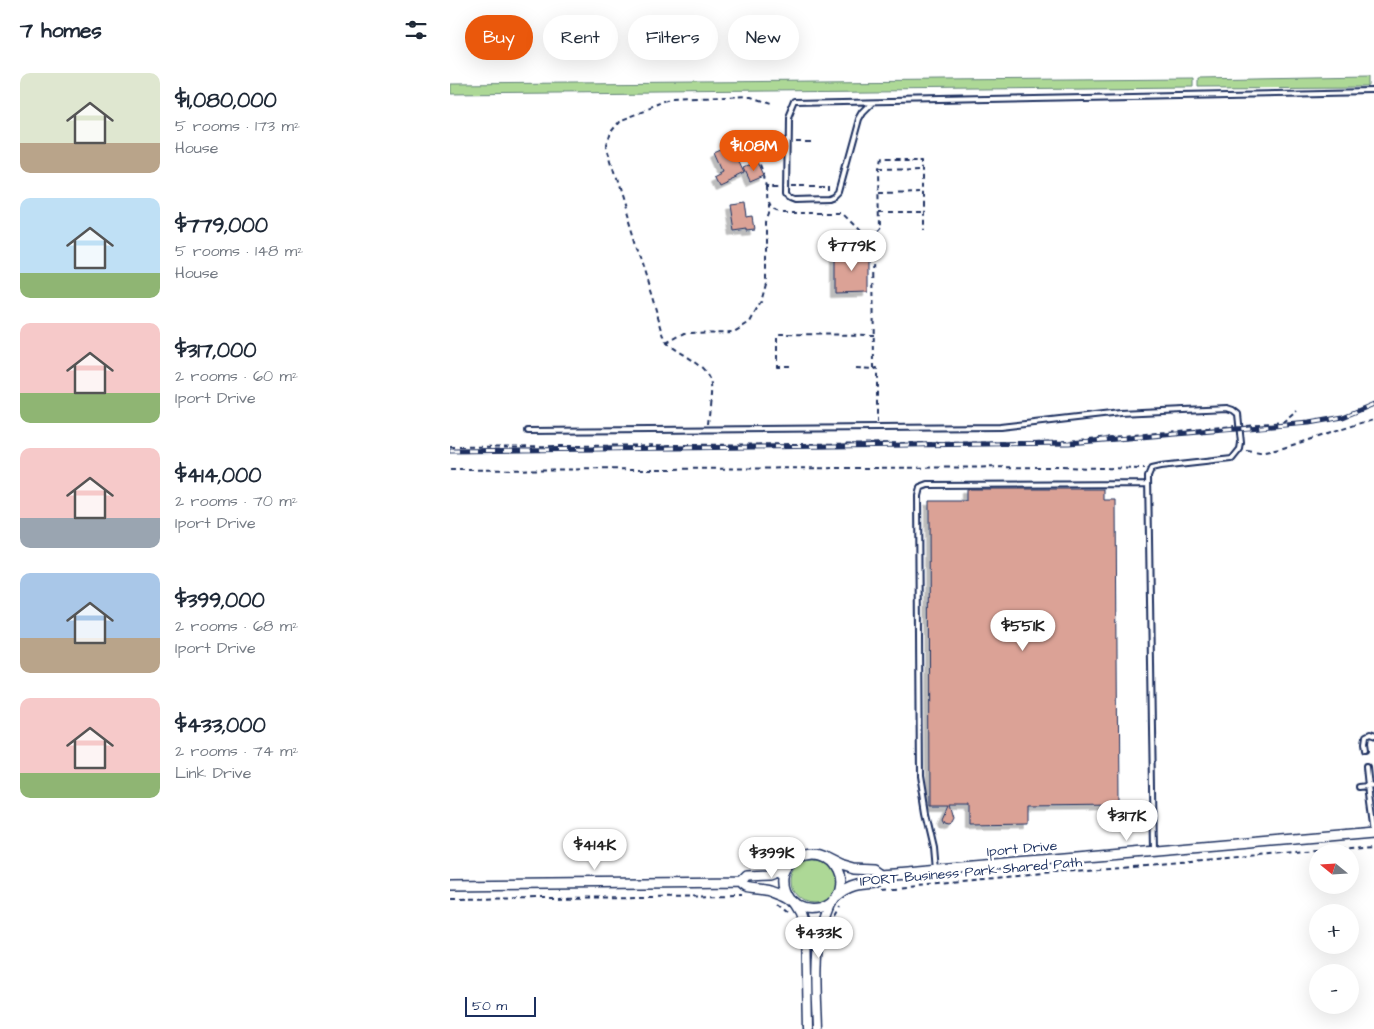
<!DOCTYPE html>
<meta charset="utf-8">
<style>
body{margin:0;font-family:"Architects Daughter",sans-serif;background:#f6f6f7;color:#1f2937;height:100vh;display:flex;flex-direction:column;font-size:19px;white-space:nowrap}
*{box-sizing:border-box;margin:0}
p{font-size:16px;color:#747a83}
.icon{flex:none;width:28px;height:28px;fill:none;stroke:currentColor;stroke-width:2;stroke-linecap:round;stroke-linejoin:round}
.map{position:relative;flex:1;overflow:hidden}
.side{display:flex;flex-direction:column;background:#fff;width:450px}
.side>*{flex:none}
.top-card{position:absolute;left:15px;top:15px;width:475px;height:45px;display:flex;gap:10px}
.needle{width:32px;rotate:288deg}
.buttons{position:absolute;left:859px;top:844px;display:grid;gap:10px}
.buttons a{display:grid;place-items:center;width:50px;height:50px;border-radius:50%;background:#fff;box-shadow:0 5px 20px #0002;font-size:25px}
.scale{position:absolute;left:15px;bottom:12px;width:71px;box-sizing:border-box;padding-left:5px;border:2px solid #1b2f5e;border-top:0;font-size:14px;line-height:18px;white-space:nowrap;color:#1b2f5e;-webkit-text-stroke:4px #fff;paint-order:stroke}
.price{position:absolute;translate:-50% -42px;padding:0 11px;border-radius:18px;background:#fff;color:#222;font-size:16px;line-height:32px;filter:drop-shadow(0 1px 2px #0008)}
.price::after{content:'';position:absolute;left:50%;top:30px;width:15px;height:11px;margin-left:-8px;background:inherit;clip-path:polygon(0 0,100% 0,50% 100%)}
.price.active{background:#ea580c;color:#fff}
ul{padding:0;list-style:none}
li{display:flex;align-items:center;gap:15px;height:125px;padding:0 20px}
li span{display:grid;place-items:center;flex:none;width:140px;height:100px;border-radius:10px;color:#555}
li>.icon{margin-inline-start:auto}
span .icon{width:60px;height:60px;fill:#fffc;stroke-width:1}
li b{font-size:21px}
h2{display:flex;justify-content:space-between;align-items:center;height:60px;padding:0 20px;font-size:21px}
.pill{padding:0 18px;border-radius:22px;background:#fff;box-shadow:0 5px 20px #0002;font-size:18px;line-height:45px}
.pill.active{background:#ea580c;color:#fff}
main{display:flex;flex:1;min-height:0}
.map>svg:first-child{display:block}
.green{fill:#add896;stroke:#64847a}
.building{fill:#dba296;stroke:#1b2f5e;filter:url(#shadow)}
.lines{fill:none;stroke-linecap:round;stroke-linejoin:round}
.service-casing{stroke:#1b2f5e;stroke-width:8}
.minor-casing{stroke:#1b2f5e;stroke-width:11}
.tertiary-casing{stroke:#1b2f5e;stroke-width:12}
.path{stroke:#1b2f5e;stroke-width:2;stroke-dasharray:5 4;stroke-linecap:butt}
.service{stroke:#fff;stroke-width:4}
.minor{stroke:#fff;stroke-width:8}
.tertiary{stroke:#fff;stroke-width:9}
.rail-casing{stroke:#1b2f5e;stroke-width:5}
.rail{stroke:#fff;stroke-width:3;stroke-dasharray:9;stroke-linecap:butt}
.labels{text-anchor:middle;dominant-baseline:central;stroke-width:5;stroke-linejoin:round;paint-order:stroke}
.street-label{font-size:14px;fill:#1b2f5e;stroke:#fff}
</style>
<main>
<section class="side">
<h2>7 homes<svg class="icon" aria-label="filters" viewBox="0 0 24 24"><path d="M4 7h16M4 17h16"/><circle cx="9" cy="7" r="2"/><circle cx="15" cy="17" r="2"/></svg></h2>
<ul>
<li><span style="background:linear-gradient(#dfe7d0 70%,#b9a48a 0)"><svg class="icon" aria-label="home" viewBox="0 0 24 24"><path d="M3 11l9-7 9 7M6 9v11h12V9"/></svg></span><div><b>$1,080,000</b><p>5 rooms · 173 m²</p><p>House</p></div></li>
<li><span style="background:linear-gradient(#bfe0f5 75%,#8fb573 0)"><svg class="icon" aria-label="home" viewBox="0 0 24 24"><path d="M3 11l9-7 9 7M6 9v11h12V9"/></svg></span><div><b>$779,000</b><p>5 rooms · 148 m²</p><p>House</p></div></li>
<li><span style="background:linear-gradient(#f6c9c9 70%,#8fb573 0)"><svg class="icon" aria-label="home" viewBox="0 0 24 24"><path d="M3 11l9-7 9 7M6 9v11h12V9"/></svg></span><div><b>$317,000</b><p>2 rooms · 60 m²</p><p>Iport Drive</p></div></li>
<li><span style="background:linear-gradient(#f6c9c9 70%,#9aa5b1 0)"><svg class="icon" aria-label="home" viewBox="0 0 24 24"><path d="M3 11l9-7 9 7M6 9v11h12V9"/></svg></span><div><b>$414,000</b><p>2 rooms · 70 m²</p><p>Iport Drive</p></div></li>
<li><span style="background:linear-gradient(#a9c7e8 65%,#b9a48a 0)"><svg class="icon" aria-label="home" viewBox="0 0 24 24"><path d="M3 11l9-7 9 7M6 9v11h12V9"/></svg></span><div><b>$399,000</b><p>2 rooms · 68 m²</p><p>Iport Drive</p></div></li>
<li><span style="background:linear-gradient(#f6c9c9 75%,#8fb573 0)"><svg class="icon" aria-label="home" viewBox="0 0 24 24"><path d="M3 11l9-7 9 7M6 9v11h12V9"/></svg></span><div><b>$433,000</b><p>2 rooms · 74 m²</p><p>Link Drive</p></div></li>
</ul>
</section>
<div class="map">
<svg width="924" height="1029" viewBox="0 0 924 1029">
<defs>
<filter id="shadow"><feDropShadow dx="-4.5" dy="4.5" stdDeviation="0" flood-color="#0004"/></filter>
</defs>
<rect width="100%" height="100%" fill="#fff"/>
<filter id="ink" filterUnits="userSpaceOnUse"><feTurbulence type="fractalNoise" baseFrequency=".02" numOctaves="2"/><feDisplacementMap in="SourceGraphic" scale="10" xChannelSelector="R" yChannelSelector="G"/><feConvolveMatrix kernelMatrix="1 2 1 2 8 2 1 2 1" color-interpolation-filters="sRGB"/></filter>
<g filter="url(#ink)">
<path class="green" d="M920,75V86L748,87V78Z
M743,78V87L0,94V84Z
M342 881a21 21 0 1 1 42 0a21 21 0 1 1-42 0Z"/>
<path class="building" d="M283,147L295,173L269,185L265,177L275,172L267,154Z
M308,162L314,175L300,181L294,168Z
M293,203L295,218L302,217L304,229L295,230V228L281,230L277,205Z
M418,250V292L385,293V251Z
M516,489H654V500H666L668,805L578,806V823L518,824V804H498L502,818L500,822L497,823L493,822L491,818L497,805H480L479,501H516Z"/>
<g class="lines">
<g class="service-casing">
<path id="service" d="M423,102L413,112L409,119L389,192L385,196L380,198L345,199L340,197L337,192L338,120L345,103L924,91
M78,431L550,427L670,413L777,408L783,410L788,414L791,443L790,449L782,459L710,467L701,469L698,476L704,851
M914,753L913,746L914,739L918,737L924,739
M909,789L918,788L916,769
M924,832L918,788L924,787
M486,870L484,847L476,813L470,776L468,496L470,488L478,485L698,484"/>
</g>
<g class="minor-casing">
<path id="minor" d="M346,904L352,914L356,927L358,1029
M368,1029C367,998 364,961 370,931C372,920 376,911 380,901"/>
</g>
<g class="tertiary-casing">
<path id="tertiary" d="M376,858L390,865L404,869L425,870L432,875L924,832
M290,882L296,876L322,875L330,872L340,866
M0,885L290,882C291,884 293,886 295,887C300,889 314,889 322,891C327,893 334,895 339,898C343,900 345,903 348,905C361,912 378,908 385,895C390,888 390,878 386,870C370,835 317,864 341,899
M386,895C400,883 410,883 427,882L432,875"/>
</g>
<path class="path" d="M307,141H332
M345,141H359
M308,156L318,184H330
M429,169L473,168
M318,184C319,197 315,209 330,212H392L423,243L424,369L406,368
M343,184H379V191
M430,193L474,192
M430,212H474
M420,240L430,230L429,169L431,159H474V230
M216,343L235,333L284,332L300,322L311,302L316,284V222L319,214V205
M339,366H327V336L329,334L424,335
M424,369L427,368V423
M258,424C259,414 262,393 261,385C257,364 230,355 216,343L156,146L160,133L170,121L222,101L299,98L319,105
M796,425L834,422L847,411
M0,447L586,442L617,441L784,426
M797,451L810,453L830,449L924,419
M0,470L607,467L694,469
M433,889L924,846
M0,899L292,896
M330,905L340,913
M384,915L389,906"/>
<use href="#service" class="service"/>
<use href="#minor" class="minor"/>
<use href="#tertiary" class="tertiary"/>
<g class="rail-casing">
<path id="rail" d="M0,451L619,443L859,423L893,417L924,404"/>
</g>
<use href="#rail" class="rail"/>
</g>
</g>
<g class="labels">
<g class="street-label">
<text transform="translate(572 849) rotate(-5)">Iport Drive</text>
<text transform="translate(521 872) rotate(-5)">IPORT Business Park Shared Path</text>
</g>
</g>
</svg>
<div class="buttons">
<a><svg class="needle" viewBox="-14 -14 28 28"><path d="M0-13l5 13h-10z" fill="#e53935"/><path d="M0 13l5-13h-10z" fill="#747a83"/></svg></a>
<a>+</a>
<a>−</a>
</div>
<div class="scale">50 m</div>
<b class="price active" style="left:304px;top:172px">$1.08M</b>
<b class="price" style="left:402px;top:272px">$779K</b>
<b class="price" style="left:573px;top:652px">$551K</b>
<b class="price" style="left:677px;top:842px">$317K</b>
<b class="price" style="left:145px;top:871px">$414K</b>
<b class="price" style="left:322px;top:879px">$399K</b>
<b class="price" style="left:369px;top:959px">$433K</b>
<div class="top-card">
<a class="pill active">Buy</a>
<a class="pill">Rent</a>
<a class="pill">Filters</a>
<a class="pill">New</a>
</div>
</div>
</main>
